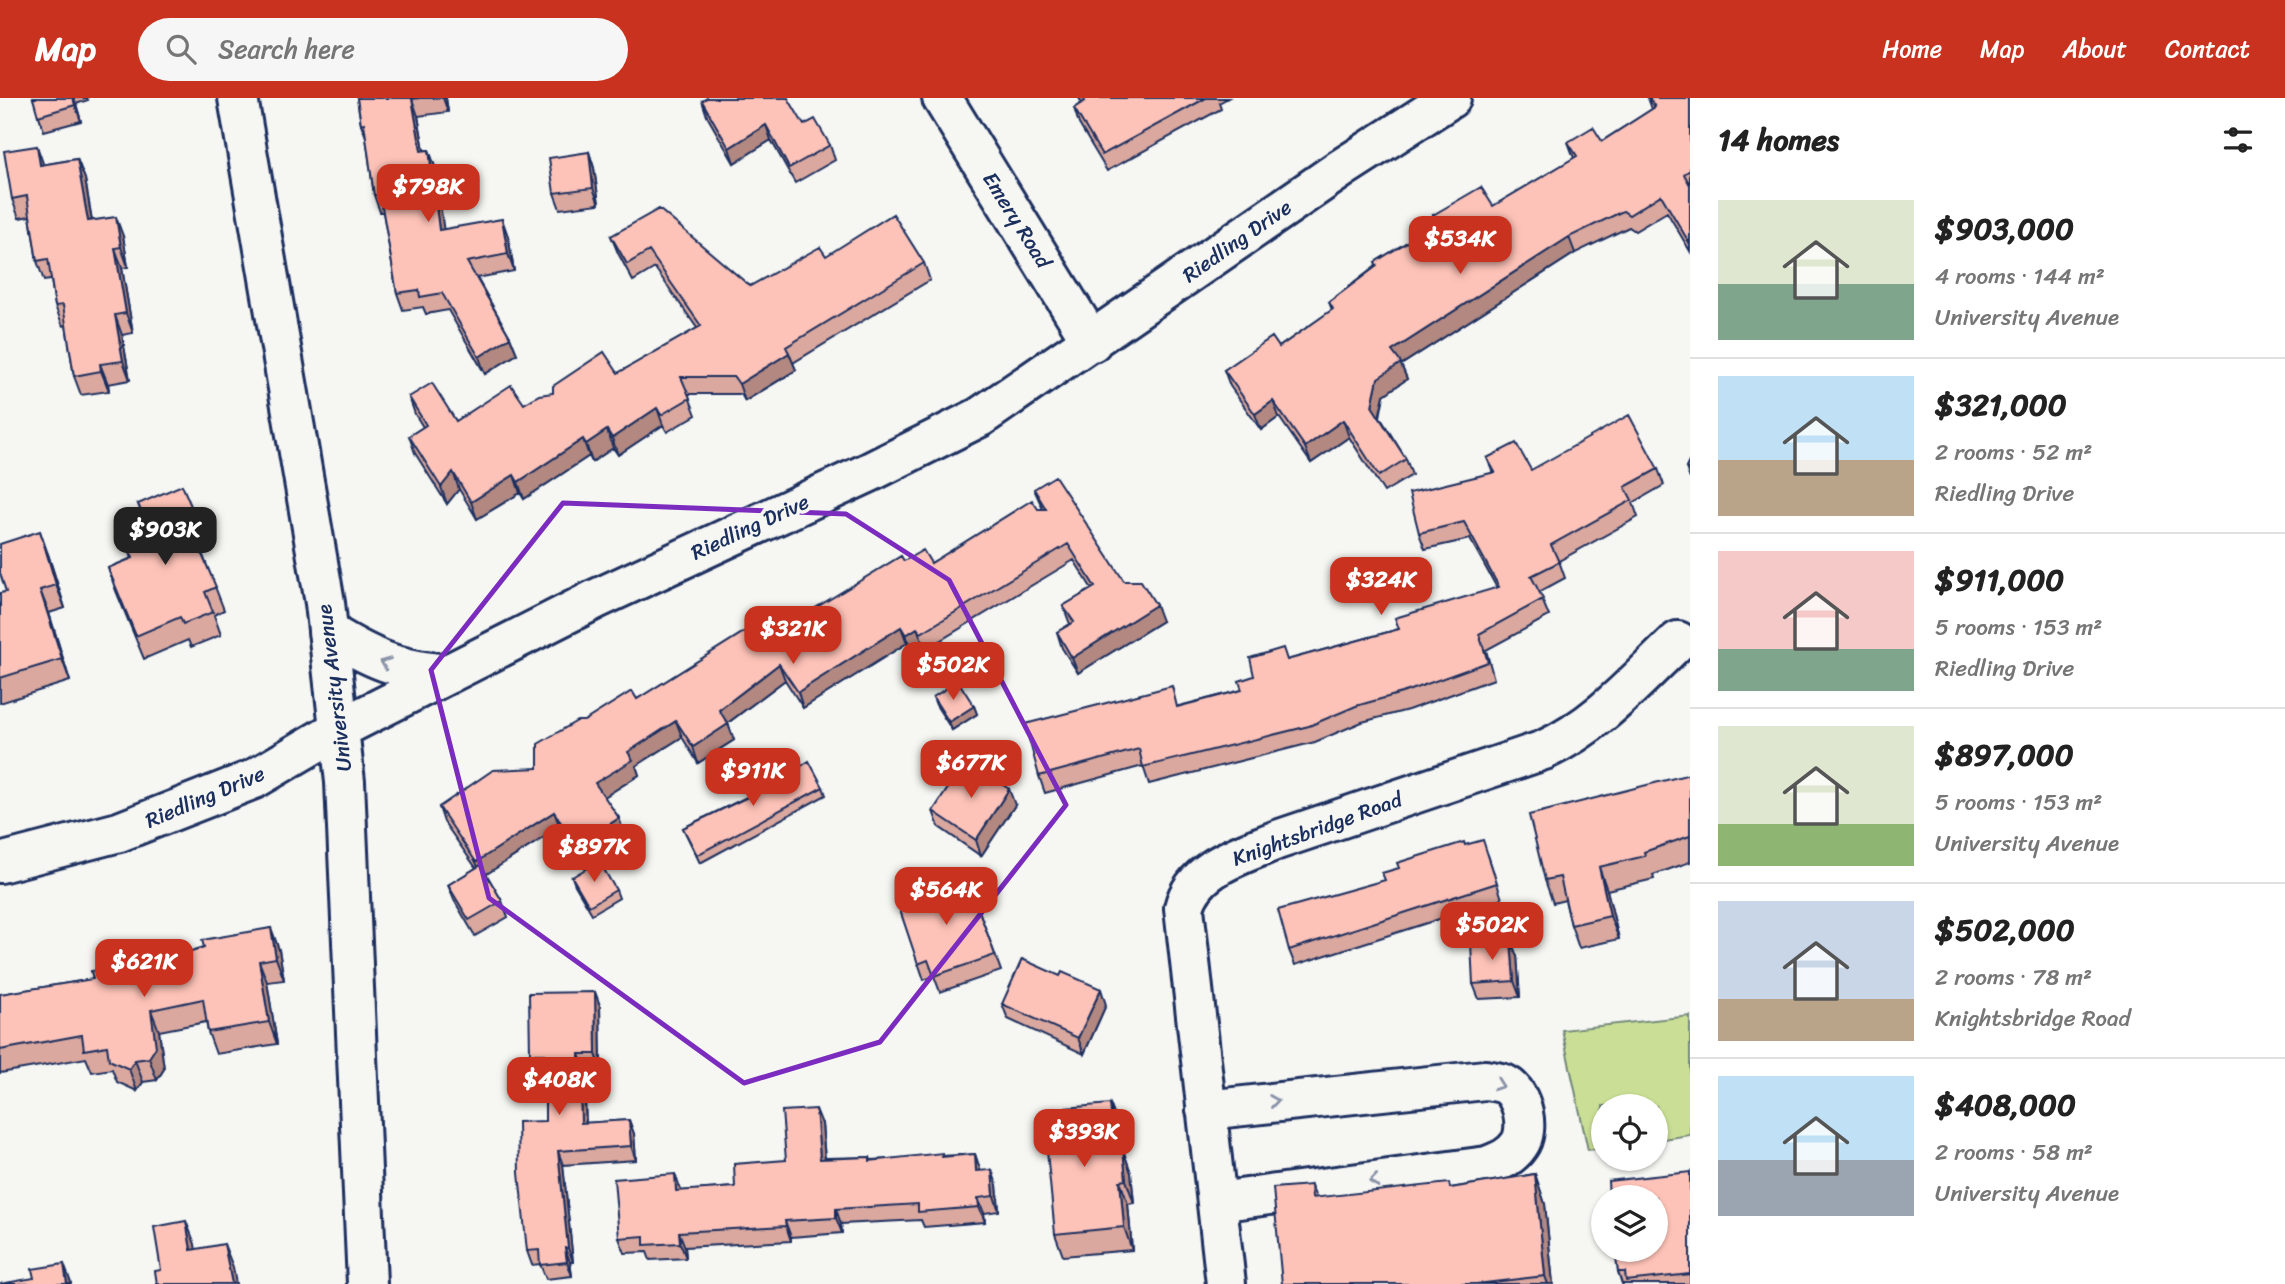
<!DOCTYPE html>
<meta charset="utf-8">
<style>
body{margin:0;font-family:Sriracha,sans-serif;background:#f6f6f6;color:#222;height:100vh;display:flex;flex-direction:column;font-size:26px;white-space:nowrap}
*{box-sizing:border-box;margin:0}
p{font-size:23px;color:#767676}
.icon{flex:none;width:38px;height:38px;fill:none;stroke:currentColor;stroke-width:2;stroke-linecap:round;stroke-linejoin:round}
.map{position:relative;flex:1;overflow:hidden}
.panel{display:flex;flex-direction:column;background:#fff;width:595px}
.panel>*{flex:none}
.controls{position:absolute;left:1591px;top:996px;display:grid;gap:14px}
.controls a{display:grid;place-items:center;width:77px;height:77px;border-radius:50%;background:#fff;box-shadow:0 2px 5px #0004;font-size:35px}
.price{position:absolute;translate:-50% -60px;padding:0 16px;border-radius:14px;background:#c8321e;color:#fff;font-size:23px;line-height:46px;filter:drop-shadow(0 2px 4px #0008)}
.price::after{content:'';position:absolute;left:50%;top:42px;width:21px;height:16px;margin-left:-10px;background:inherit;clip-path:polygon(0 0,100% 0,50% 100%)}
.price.on{background:#222;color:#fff}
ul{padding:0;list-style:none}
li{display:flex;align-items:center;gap:21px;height:175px;padding:0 28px}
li+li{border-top:2px solid #e0e0e0}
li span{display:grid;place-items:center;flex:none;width:196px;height:140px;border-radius:0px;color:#555}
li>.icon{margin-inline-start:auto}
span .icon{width:84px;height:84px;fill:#fffc;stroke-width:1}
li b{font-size:30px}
h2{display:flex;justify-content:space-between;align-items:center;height:84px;padding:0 28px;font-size:30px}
header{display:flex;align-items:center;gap:42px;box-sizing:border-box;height:98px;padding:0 35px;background:#c8321e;color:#fff}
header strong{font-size:33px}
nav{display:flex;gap:38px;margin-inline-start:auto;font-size:24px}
.search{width:490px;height:63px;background:#f6f6f6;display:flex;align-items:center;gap:18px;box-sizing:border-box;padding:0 24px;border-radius:38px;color:#767676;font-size:26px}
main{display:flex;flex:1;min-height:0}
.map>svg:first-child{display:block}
.green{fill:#cadf95;stroke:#72877a;stroke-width:2}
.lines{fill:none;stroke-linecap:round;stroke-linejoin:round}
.minor-casing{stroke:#1b2f5e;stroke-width:44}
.minor{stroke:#f6f6f2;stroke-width:38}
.wall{fill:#daa89e;stroke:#1b2f5e;stroke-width:2}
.shaded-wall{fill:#b28881;stroke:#1b2f5e;stroke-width:2}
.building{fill:#fec3b8;stroke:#1b2f5e;stroke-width:2}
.oneway{stroke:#8892a8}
.marked{fill:none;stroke:#7b2cbf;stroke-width:5;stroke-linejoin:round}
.labels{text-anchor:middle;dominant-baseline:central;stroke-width:7;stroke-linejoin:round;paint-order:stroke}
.street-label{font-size:21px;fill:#1b2f5e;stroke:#f6f6f2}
</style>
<header>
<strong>Map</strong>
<div class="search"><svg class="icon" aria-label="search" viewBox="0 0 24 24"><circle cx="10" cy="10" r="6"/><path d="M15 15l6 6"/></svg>Search here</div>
<nav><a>Home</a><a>Map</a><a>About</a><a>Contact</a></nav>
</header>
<main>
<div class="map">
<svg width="1690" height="1186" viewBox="0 0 1690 1186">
<rect width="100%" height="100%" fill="#f6f6f2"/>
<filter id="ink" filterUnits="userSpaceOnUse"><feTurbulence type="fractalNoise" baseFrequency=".0143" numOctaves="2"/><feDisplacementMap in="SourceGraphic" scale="14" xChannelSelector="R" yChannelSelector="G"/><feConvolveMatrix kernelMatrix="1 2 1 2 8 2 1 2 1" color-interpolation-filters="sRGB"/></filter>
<g filter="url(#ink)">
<path class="green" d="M1690,918V1037L1656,1042V1008H1603V1050L1588,1052L1562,932Z"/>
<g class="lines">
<g class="minor-casing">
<path id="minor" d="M238,0L325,505L345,684L367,1186
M942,0L1092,244
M328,534C374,562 395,571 448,576
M0,765L119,734L254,681L339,631L596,501L870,374L980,319L1342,70L1451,0
M1206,1012L1485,982C1491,983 1501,984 1506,987C1523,996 1530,1032 1519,1047C1511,1059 1500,1063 1487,1068L1217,1104
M1226,1186L1184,810C1194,769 1241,757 1277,742L1544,652C1598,627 1636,583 1678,543"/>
</g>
<use href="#minor" class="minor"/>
</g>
<path class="wall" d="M33,0H87L88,2L76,6L81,23L44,33Z
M357,0H446L448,14L418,18L424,52H429L435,69L443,132L508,138L514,173L477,180L510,239L517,256L485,276L448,212L426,216L423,209L403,212L397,195L383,114H380L374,97L366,39L361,26Z
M1079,0H1228L1219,5L1221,11L1107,73L1079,26L1074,10L1082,5Z
M1648,0H1690V153L1667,114L1635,133L1629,129L1575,155L1401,267L1407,281L1384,297L1380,319L1406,361L1412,377L1384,394L1349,339L1311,365L1279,319L1261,332L1230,288L1224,272L1279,249L1332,212L1329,204L1376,168L1375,164L1436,126L1433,117L1493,108L1574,60L1568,44L1602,43L1652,11Z
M702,3L804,27L830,47L835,62L795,85L771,42L734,65L707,18Z
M589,54L594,70L599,106L560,111L554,95Z
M77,61L85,81L92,122L123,138L128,169L122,170L133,235L122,237L130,282L108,286L109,293L81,297L74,278L66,227L63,228L55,208L51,182L44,183L37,163L30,118L19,120L12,101L43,67Z
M611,138L750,188L826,158L924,165L930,182L793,265L796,272L745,303L741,296H688L696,317L667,334L663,327L618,357L613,350L592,364L589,358L524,401L520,395L477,421L459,391L447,406L415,355L409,338L423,329L415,316L409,299L456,323L524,306L553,295L618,275L697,230L655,170L633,183L618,155Z
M1487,360L1531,372L1658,371L1664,387L1633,405L1638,419L1559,463L1565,480L1539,494L1549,518L1486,552L1494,581L1408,612L1362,624L1315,644L1149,686L1143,668L1045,695L1039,678L1179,608L1242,592L1254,578L1287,562L1399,531L1497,490L1470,441L1425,451L1419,435L1493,375Z
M1690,362V381L1686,370Z
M1034,391L1162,523L1078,575L1062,550L1057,534L1070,526L1063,508L1092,491L1074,462L926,551L923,545L912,552L907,545L803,610L785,582L728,625L734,642L698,665L682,639L636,668L639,677L604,699L619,720L624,736L582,763L560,729L486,776L502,803L508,819L475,838L454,802L448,787L476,770L444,724L439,709L538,670L584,623L637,601L784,529L904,463L931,465L1038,411H1043Z
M138,406L200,429L209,452L202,455L224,512L214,517L221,537L191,549L188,542L144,561L116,493L108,470L132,460L126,445L149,435Z
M48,456L65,510L49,515L70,583L0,605V495L6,494Z
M933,599L974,608L977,616L952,632L936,607Z
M1690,677V764L1653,777L1654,781L1607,792L1619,841L1579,850L1571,827L1565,802L1553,805L1545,782Z
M783,680L823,689L826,697L700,765L683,730L753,696L750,690Z
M1015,707L981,758L939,729L933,713Z
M1465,747L1488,757L1502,801L1295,867L1289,852L1385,782Z
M572,779L616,792L619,800L592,816L575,787Z
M967,780L1001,873L940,894L934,878L924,882L897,803Z
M271,830L279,852L284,882L267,884L277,946L216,956L208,934L206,924L159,933L164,971L157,982L143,984L137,993L117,984L112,971L92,974L86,960L0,975V896L93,881L156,864Z
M1517,858L1520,899L1479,901L1473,886Z
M1060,878L1106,907L1084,956L1008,921L1002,906Z
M595,894L600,908L601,970H584L586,1025L629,1022L634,1036L636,1062L563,1067L573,1164H570L572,1178L546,1181L540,1166L532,1167L527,1153L545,1023V970H535L530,956Z
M1110,1006L1119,1029L1121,1052H1123L1131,1075L1134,1105L1128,1106L1132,1152L1063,1158L1055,1136Z
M822,1026L825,1060L870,1059L871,1062L975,1056L980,1073L997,1087L999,1113L984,1115L985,1124L924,1129L921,1122L841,1126L842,1135L791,1139V1143L685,1149L686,1160L650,1162L647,1154L625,1155L619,1140L681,1093L735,1089L786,1062Z
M1690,1074V1186H1622L1618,1174Z
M1535,1076L1545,1106L1553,1186H1282L1311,1087L1316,1100L1451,1090Z"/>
<path class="shaded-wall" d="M73,0L76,6L81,23L75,7Z
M443,0H446L448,14Z
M412,1L418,18L427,70L421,53Z
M766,27L771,42L734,65L729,50Z
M37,48L44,68L40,67Z
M429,52L435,69L446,149L439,132Z
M589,54L594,70L599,106L593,90Z
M77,61L85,81L95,143L88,123Z
M116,119L123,138L128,169L121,149Z
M502,121L508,138L514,173L508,156Z
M1569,139L1575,155L1401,267L1407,281L1384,297L1378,324L1372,308L1378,280L1392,253Z
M115,150L122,170L133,235L126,215Z
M115,217L122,237L130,282L123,263Z
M510,239L517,256L485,276L479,259Z
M789,255L796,272L745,303L739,286Z
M100,266L108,286L109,293L101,273Z
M1273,303L1279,319L1261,332L1255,316Z
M657,310L663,327L618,357L612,340Z
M1343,322L1349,339L1311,365L1305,349Z
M607,332L613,350L592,364L586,346Z
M583,341L589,358L524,401L518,384Z
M453,374L459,391L447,406L441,389Z
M514,377L520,395L477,421L471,404Z
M40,433L48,456L65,510L56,487Z
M40,492L49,515L70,583L62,561Z
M1156,507L1162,523L1078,575L1072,560Z
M901,529L907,545L803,610L798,594Z
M917,530L923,545L912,552L906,537Z
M779,566L785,582L725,627L719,612Z
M974,608L977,616L952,632L949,624Z
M676,623L682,639L636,668L639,677L601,701L595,685L628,654Z
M728,626L734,642L698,665L693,649Z
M1009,691L1015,707L981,758L976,742Z
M554,714L560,729L482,779L476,764Z
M619,720L624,736L582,763L576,748Z
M1599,769L1607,792L1619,841L1610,818Z
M271,830L279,852L284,882L276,860Z
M1511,843L1517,858L1520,899L1514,883Z
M259,863L267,884L277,946L269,924Z
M1101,891L1106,907L1084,956L1078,940Z
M595,894L600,908L601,970L596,956Z
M151,912L159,933L164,971L157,982L149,960Z
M579,956L584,970L586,1039L581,1025Z
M135,962L143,984L137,993L129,971Z
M1110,1006L1119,1029L1123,1076L1115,1053Z
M816,1011L822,1026L826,1076L820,1061Z
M629,1022L634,1036L636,1062L631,1048Z
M1123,1052L1131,1075L1134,1105L1126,1082Z
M558,1053L563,1067L573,1164L568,1150Z
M975,1056L980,1071L982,1089L976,1073Z
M992,1072L997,1087L999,1113L994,1098Z
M675,1076L681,1092L682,1108L676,1093Z
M1535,1076L1545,1106L1553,1186H1548L1545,1178Z
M1120,1083L1128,1106L1132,1152L1124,1129Z
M978,1100L984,1115L985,1124L979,1109Z
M836,1111L841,1126L842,1135L836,1120Z
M186,1123L195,1146L199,1175L191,1152Z
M785,1123L791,1139V1143L786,1128Z
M679,1134L685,1149L686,1160L680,1145Z
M224,1146L233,1169L236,1186H232Z
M565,1150L570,1164L572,1178L567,1164Z
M64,1166L71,1185V1186H67Z"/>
<path class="building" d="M33,0H73L75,7L38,18Z
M357,0H420L412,1L421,53L429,52L439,132L502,121L508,156L467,164L510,239L479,259L442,195L420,199L419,192L397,195L380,97H374L364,25L361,26Z
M707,0H788L804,27L815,21L830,47L789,70L766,27L729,50L702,3Z
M1083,0H1206L1102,57L1074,10L1085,3Z
M1649,0H1690V72L1684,76L1690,87V146L1661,97L1629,117L1623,113L1569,139L1392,253L1401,265L1378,280L1372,308L1406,361L1379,378L1343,322L1305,349L1273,303L1255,316L1224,272L1272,239L1279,249L1333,211L1329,204L1377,168L1375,164L1438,125L1433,117L1481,89L1493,108L1577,58L1568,44L1593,29L1602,43L1655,9Z
M37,48L40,67L77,61L88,123L116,119L121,149L115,150L126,215L115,217L123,263L100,266L101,273L74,278L63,207L55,208L48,161L37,163L27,98L12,101L4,53Z
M589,54L593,90L554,95L549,60Z
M659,111L750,188L820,149L826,158L893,116L924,165L786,249L789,255L739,286L734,279H681L690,300L661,317L657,310L612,340L607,332L586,346L583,341L518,384L514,377L471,404L453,374L441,389L409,338L426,327L409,299L432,285L456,323L511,287L524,306L539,297L553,295V288L604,254L618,275L701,228L649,153L627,166L611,138Z
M1629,317L1658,371L1625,389L1632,402L1551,447L1559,464L1531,478L1543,501L1479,536L1488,564L1402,595L1356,608L1309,628L1143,669L1139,651L1039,678L1025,626L1172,588L1177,609L1242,592L1239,583L1254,578L1250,560L1283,550L1287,562L1399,531L1395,520L1499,489L1464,424L1419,435L1409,395L1495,374L1487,360L1516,345L1531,372Z
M1690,362V372L1686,370Z
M1055,378L1124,483H1141L1156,507L1072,560L1057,534L1074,524L1063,508L1095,489L1068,446L921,535L917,530L906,537L901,529L798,594L779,566L719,612L728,626L693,649L676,623L628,654L633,662L595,685L619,720L576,748L554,714L476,764L439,709L493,672L538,670V646L577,623H584L632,593L637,601L774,515L784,529L901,458L904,463L923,452L931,465L1032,402L1038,411H1046L1034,391Z
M182,387L200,429L192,433L216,489L205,494L213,514L183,526L180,519L136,538L108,470L133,460L126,445L150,434L138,406Z
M40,433L56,487L40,492L62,561L0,580V495L6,494L0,475V446Z
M958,583L974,608L949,624L933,599Z
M809,663L823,689L697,757L683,730L754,696L750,690L779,674L783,680Z
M966,663L1009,691L976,742L933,713Z
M1690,676V738L1644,754L1645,758L1599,769L1610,818L1571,827L1560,779L1545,782L1529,717Z
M1483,742L1497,785L1289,852L1278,812L1385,782L1382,775L1399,770L1397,765L1464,744L1465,747Z
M599,763L616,792L589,808L572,779Z
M481,767L502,803L469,822L448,787Z
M967,780L995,857L934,878L928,862L918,866L897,803Z
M271,830L276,860L259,863L269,924L208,934L203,901L151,912L156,949L149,960L135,962L129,971L109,962L107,948L84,952L82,937L0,952V896L93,881L91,873L156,864L204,849L202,842Z
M1511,843L1514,883L1473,886L1471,845Z
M1022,861L1060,878L1062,874L1101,891L1078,940L1002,906Z
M595,894L596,956H579L581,1025L629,1022L631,1048L558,1053L568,1150H565L567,1164L540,1167L539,1152L527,1153L519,1075L518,1024L545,1023V956H530L529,895Z
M1110,1006L1115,1053L1123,1052L1126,1082L1120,1083L1124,1129L1055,1136L1043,1012Z
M816,1011L820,1061L870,1059V1063L942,1055V1059L975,1056L976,1073L992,1072L994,1098L978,1100L979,1109L918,1114V1106L836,1111V1120L785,1123L786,1128L679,1134L680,1145L644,1147V1138L619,1140L614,1081L675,1076L676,1093L735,1089L734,1066L786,1062L782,1013Z
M1690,1074V1176L1626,1183L1625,1174H1618L1615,1152H1656V1099H1609L1608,1083Z
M1535,1076L1545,1178L1476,1186H1282L1273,1090L1311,1087L1312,1100L1449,1085L1450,1090Z
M186,1123L191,1152L224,1146L232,1186H157L155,1173L161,1172L154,1129Z
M64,1166L67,1186H0L34,1180L32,1171Z"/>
<defs><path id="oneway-chevron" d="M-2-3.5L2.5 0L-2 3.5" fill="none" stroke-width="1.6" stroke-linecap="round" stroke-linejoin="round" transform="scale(1.75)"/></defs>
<g class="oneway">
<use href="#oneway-chevron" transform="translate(385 565) rotate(-158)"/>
<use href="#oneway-chevron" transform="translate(1499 987) rotate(20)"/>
<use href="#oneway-chevron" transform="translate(1274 1003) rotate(-8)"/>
<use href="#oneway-chevron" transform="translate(1374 1083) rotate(172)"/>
</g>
</g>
<path class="marked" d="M563,405L846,416L949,482L1066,707L880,944L744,985L489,800L431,572Z"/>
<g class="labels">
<g class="street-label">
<text transform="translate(1017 122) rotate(58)">Emery Road</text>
<text transform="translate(1237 143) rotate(-35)">Riedling Drive</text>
<text transform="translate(750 429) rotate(-25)">Riedling Drive</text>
<text transform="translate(334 590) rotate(-97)">University Avenue</text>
<text transform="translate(205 699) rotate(-23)">Riedling Drive</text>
<text transform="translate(1317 731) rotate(-20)">Knightsbridge Road</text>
</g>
</g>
</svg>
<div class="controls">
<a><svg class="icon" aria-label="locate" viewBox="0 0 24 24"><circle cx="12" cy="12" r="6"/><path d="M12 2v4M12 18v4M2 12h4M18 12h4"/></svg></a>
<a><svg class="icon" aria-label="layers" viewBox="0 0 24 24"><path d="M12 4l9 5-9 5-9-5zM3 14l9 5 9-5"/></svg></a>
</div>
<b class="price" style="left:428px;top:126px">$798K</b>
<b class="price" style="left:1460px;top:178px">$534K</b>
<b class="price on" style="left:165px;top:469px">$903K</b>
<b class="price" style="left:1381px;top:519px">$324K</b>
<b class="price" style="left:793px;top:568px">$321K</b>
<b class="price" style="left:953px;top:604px">$502K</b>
<b class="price" style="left:971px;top:702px">$677K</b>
<b class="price" style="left:753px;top:710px">$911K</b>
<b class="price" style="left:594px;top:786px">$897K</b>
<b class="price" style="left:946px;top:829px">$564K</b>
<b class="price" style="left:1492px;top:864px">$502K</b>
<b class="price" style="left:144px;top:901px">$621K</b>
<b class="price" style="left:559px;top:1019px">$408K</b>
<b class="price" style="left:1084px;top:1071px">$393K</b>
</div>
<section class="panel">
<h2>14 homes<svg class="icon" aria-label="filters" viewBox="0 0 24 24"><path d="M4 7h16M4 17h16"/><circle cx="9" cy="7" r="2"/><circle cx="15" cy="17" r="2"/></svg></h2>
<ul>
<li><span style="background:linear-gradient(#dfe7d0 60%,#7fa58c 0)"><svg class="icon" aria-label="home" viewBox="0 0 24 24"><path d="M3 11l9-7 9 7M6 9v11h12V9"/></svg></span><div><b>$903,000</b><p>4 rooms · 144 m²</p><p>University Avenue</p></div></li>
<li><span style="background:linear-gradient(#bfe0f5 60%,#b9a48a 0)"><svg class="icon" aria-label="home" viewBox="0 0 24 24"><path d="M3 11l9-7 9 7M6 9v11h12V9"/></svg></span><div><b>$321,000</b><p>2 rooms · 52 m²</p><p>Riedling Drive</p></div></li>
<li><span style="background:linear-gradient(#f6c9c9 70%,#7fa58c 0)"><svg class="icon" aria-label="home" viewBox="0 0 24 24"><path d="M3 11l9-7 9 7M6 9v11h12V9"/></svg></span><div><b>$911,000</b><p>5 rooms · 153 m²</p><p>Riedling Drive</p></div></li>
<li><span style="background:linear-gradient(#dfe7d0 70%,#8fb573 0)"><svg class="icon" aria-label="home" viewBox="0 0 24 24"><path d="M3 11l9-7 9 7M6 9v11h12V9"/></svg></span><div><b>$897,000</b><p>5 rooms · 153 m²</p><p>University Avenue</p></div></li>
<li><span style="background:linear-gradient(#c9d6e8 70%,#b9a48a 0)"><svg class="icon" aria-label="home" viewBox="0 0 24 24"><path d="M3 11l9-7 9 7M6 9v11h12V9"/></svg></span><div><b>$502,000</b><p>2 rooms · 78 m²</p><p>Knightsbridge Road</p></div></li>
<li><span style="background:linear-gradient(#bfe0f5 60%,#9aa5b1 0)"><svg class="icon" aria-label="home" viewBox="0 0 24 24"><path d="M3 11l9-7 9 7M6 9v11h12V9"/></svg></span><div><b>$408,000</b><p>2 rooms · 58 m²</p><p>University Avenue</p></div></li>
</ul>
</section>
</main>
